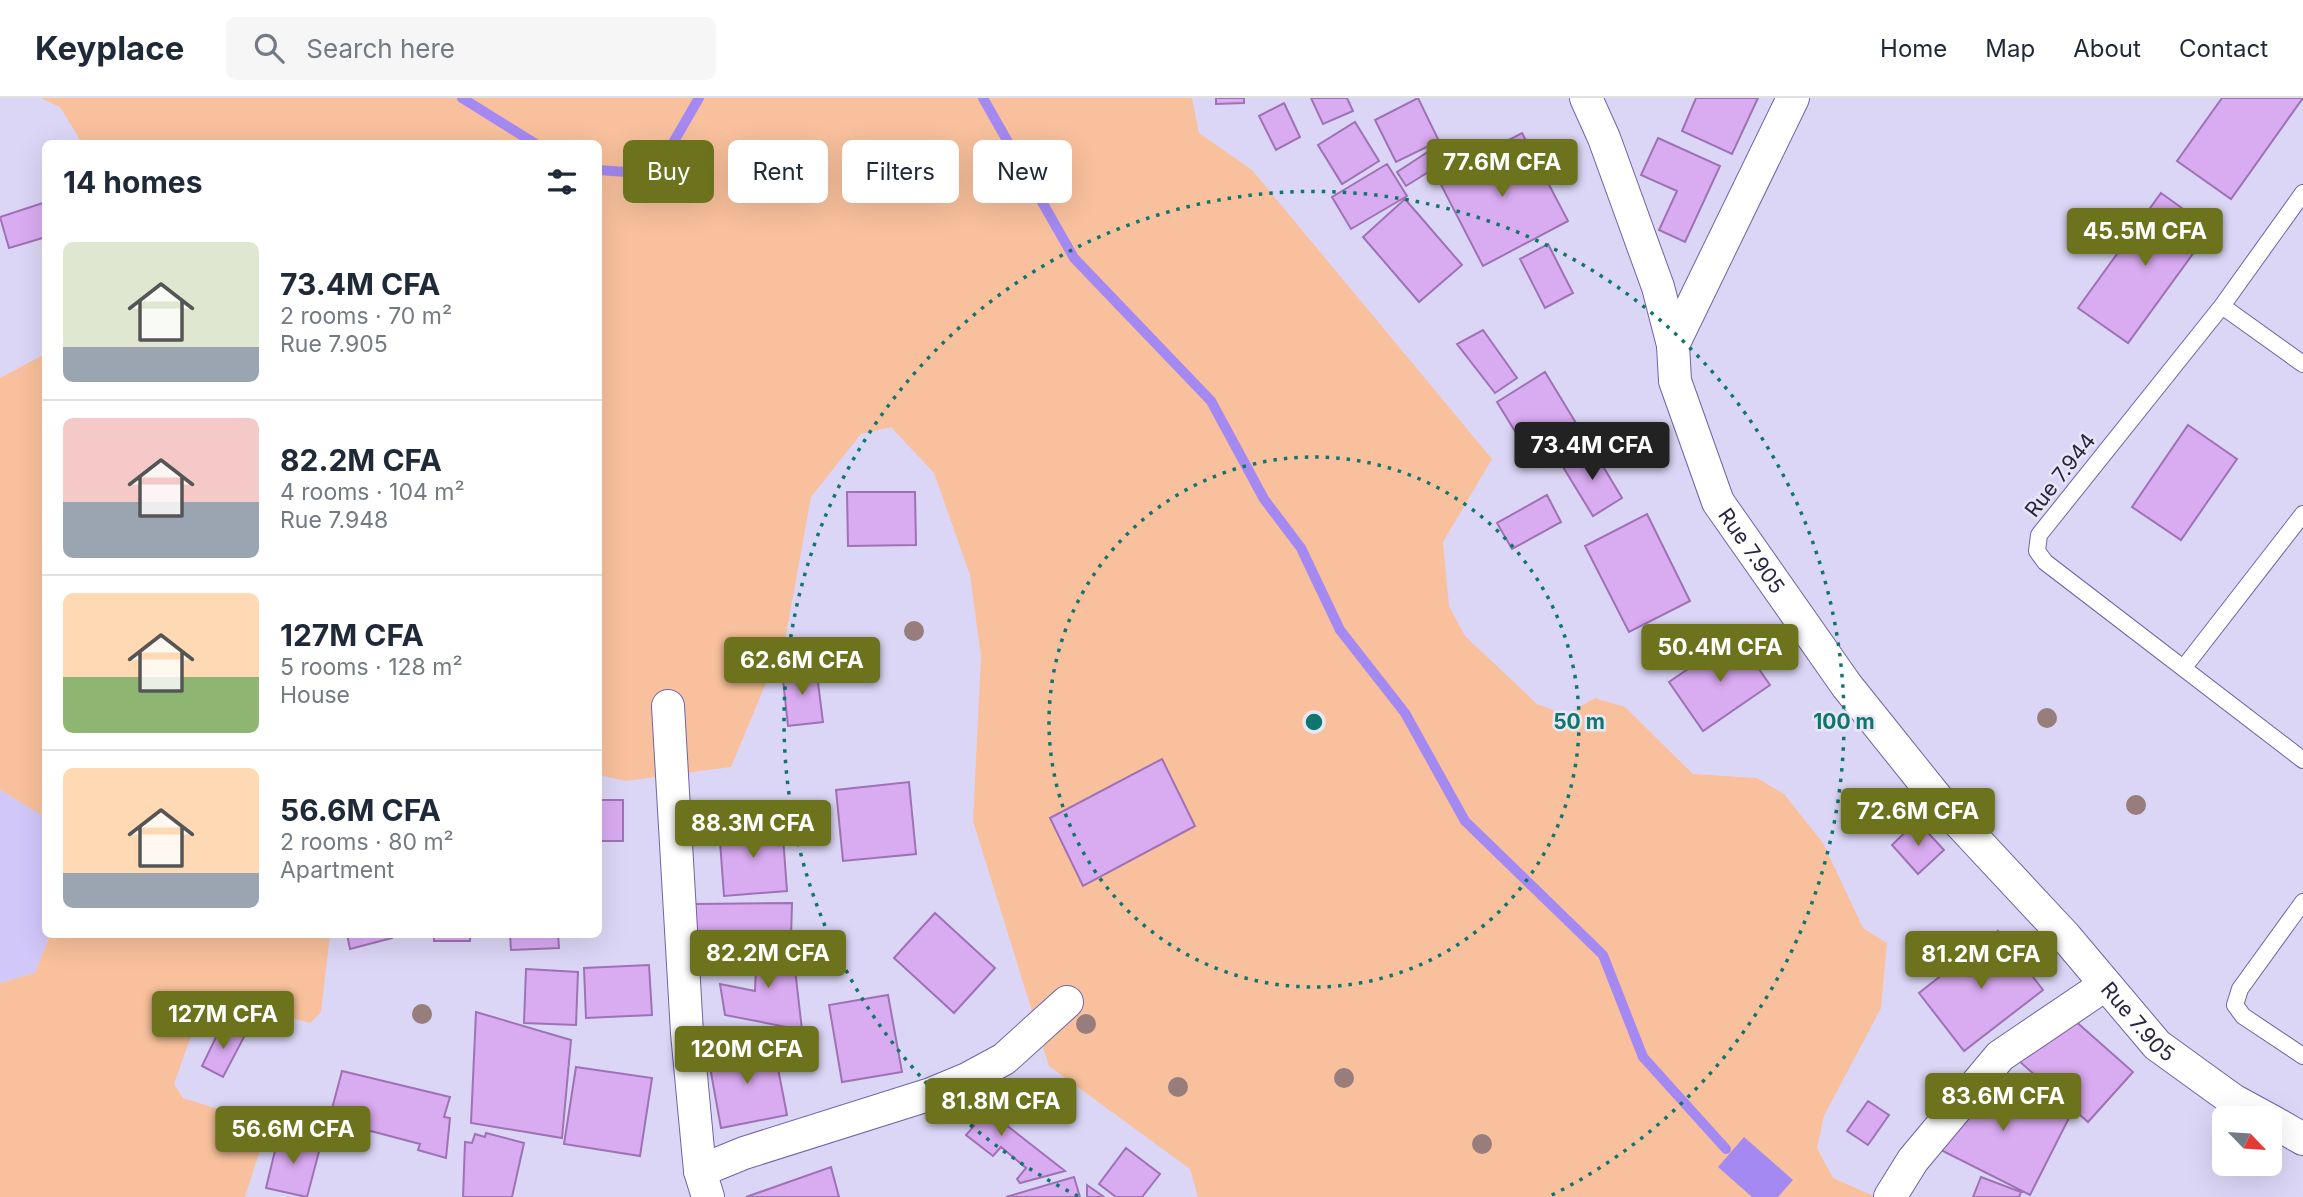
<!DOCTYPE html>
<meta charset="utf-8">
<style>
body{margin:0;font-family:Inter,sans-serif;background:#f6f6f7;color:#1f2937;height:100vh;display:flex;flex-direction:column;font-size:26px;white-space:nowrap}
*{box-sizing:border-box;margin:0}
p{font-size:23px;color:#747a83}
.icon{flex:none;width:38px;height:38px;fill:none;stroke:currentColor;stroke-width:2;stroke-linecap:round;stroke-linejoin:round}
.map{position:relative;flex:1;overflow:hidden}
.sheet{position:absolute;left:42px;top:42px;width:560px;height:798px;display:flex;flex-direction:column;background:#fff;border-radius:10px;box-shadow:0 7px 28px #0002}
.sheet>*{flex:none}
.banner{position:absolute;left:623px;top:42px;width:665px;height:63px;display:flex;gap:14px}
.needle{width:46px;rotate:115deg}
.fabs{position:absolute;left:2212px;top:1008px;display:grid;gap:14px}
.fabs a{display:grid;place-items:center;width:70px;height:70px;border-radius:10px;background:#fff;box-shadow:0 7px 28px #0002;font-size:35px}
.price{position:absolute;translate:-50% -60px;padding:0 16px;border-radius:7px;background:#6c731c;color:#fff;font-size:23px;line-height:46px;filter:drop-shadow(0 2px 4px #0008)}
.price::after{content:'';position:absolute;left:50%;top:42px;width:21px;height:16px;margin-left:-10px;background:inherit;clip-path:polygon(0 0,100% 0,50% 100%)}
.price.selected{background:#222;color:#fff}
ul{padding:0;list-style:none}
li{display:flex;align-items:center;gap:21px;height:175px;padding:0 21px}
li+li{border-top:2px solid #e0e1e3}
li span{display:grid;place-items:center;flex:none;width:196px;height:140px;border-radius:10px;color:#555}
li>.icon{margin-inline-start:auto}
span .icon{width:84px;height:84px;fill:#fffc;stroke-width:1}
li b{font-size:30px}
h2{display:flex;justify-content:space-between;align-items:center;height:84px;padding:0 21px;font-size:30px}
.chip{padding:0 24px;border-radius:10px;background:#fff;box-shadow:0 7px 28px #0002;font-size:24px;line-height:63px}
.chip.selected{background:#6c731c;color:#fff}
header{display:flex;align-items:center;gap:42px;box-sizing:border-box;height:98px;padding:0 35px;background:#fff;border-bottom:2px solid #e0e1e3}
header strong{font-size:33px}
nav{display:flex;gap:38px;margin-inline-start:auto;font-size:24px}
.search{width:490px;height:63px;background:#f6f6f7;display:flex;align-items:center;gap:18px;box-sizing:border-box;padding:0 24px;border-radius:10px;color:#747a83;font-size:26px}
.map>svg:first-child{display:block}
.built{fill:#d1c7f9}
.green{fill:#f8c09c}
.water{fill:#a489f2}
.lines{fill:none;stroke-linecap:round;stroke-linejoin:round}
.stream{stroke:#a489f2;stroke-width:10}
.building{fill:#d9abf1;stroke:#9e72b4;stroke-width:2}
.service-casing{stroke:#7261a7;stroke-width:18}
.minor-casing{stroke:#7261a7;stroke-width:34}
.service{stroke:#fff;stroke-width:16}
.minor{stroke:#fff;stroke-width:32}
.tree{fill:#977e7c}
.ring{fill:none;stroke:#0f766e;stroke-width:3.5;stroke-dasharray:3.5 7}
.labels{text-anchor:middle;dominant-baseline:central;stroke-width:5;stroke-linejoin:round;paint-order:stroke}
.street-label{font-size:21px;fill:#2b2442;stroke:#e9e6f6}
.centre{fill:#0f766e;stroke:#e9e6f6;stroke-width:3.5}
.ring-label{font-size:21px;text-anchor:middle;font-weight:bold;fill:#0f766e;stroke:#e9e6f6;stroke-width:5;stroke-linejoin:round;paint-order:stroke}
</style>
<header>
<strong>Keyplace</strong>
<div class="search"><svg class="icon" aria-label="search" viewBox="0 0 24 24"><circle cx="10" cy="10" r="6"/><path d="M15 15l6 6"/></svg>Search here</div>
<nav><a>Home</a><a>Map</a><a>About</a><a>Contact</a></nav>
</header>
<div class="map">
<svg width="2303" height="1099" viewBox="0 0 2303 1099">
<rect width="100%" height="100%" fill="#dcd6f6"/>
<path class="built" d="M0,692L45,719L46,836L50,837L35,875L0,885Z"/>
<path class="green" d="M41,0H1192L1199,35L1252,72L1492,361L1443,444L1449,508L1465,538L1537,606L1566,617L1595,600L1625,609L1693,676L1757,680L1784,696L1823,745L1863,830L1887,845L1881,910L1824,1018L1817,1050L1833,1080L1876,1099H1198L1190,1071L1049,968L973,723L981,559L970,477L934,375L891,329L861,336L811,399L786,537L731,669L626,683L599,677L598,46L82,45L60,9Z
M45,256V719L0,692V280Z
M50,837H330L321,914L310,925L235,904L195,927L174,986L183,1000L246,1020L262,1046L245,1099H0V885L35,875Z"/>
<path class="water" d="M1744,1039L1793,1082L1778,1099H1752L1718,1069Z"/>
<g class="lines">
<path class="stream" d="M462,0L536,46
M983,0L1074,160L1211,303L1264,401L1301,450L1340,532L1405,615L1465,723L1603,857L1643,959L1726,1051
M598,72L655,76L699,0"/>
</g>
<path class="building" d="M1216,0H1244V5L1216,6Z
M1311,0H1347L1353,13L1323,26Z
M1418,0L1439,43L1396,64L1375,22Z
M1696,0H1758L1732,56L1682,33Z
M2222,0H2303L2231,101L2177,63Z
M1284,5L1300,39L1276,52L1259,18Z
M1355,24L1379,63L1342,86L1318,47Z
M1522,35L1568,123L1483,168L1437,79Z
M1658,40L1720,68L1685,144L1659,132L1677,93L1641,77Z
M1440,46L1449,61L1406,88L1397,74Z
M1387,66L1407,98L1351,131L1332,99Z
M2161,95L2211,131L2128,245L2078,210Z
M1405,101L1462,167L1419,204L1363,139Z
M46,104V139L9,150L0,119Z
M1548,146L1573,195L1545,210L1520,161Z
M1483,232L1517,280L1495,295L1457,246Z
M1545,274L1585,340L1537,369L1497,304Z
M2188,327L2237,361L2181,442L2132,409Z
M1592,350L1622,400L1593,418L1563,369Z
M847,394H915L916,447L848,448Z
M1547,397L1561,424L1512,451L1497,425Z
M1647,416L1690,503L1629,534L1585,448Z
M1736,538L1770,587L1703,633L1669,584Z
M816,569L823,624L788,628L782,573Z
M1162,661L1195,728L1083,788L1050,720Z
M909,684L916,756L843,763L836,692Z
M598,702H623V743H598Z
M1917,723L1944,752L1918,776L1892,747Z
M782,725L787,793L724,798L719,730Z
M792,805L791,841H695V806Z
M935,815L995,870L954,915L894,860Z
M1998,833L2043,892L1964,953L1919,895Z
M347,836H391L392,840L350,851Z
M434,836H470V843H434Z
M510,836H558L559,850L511,852Z
M792,845L802,932L725,917L720,886L755,893L757,847Z
M649,867L652,917L586,920L584,870Z
M526,871L578,874L576,927L524,925Z
M888,897L902,974L842,984L829,907Z
M2064,913L2133,974L2088,1024L2019,963Z
M476,914L571,942L562,1040L471,1025Z
M222,927L244,939L223,979L202,968Z
M773,945L787,1017L721,1030L708,958Z
M576,969L652,980L640,1058L564,1046Z
M342,973L450,999L444,1019L450,1020L446,1060L418,1052L420,1046L329,1022Z
M1975,973L2069,1020L2030,1097L1937,1050Z
M964,994L1065,1073L1020,1085L1017,1081L1026,1070L1001,1049L993,1058L966,1037L974,1028L940,1002Z
M1868,1003L1889,1017L1868,1047L1847,1033Z
M486,1035L524,1045L512,1099H463L465,1044L472,1045L475,1036L485,1039Z
M279,1036L321,1046L307,1099L266,1090Z
M1126,1050L1160,1076L1142,1099H1116L1099,1086Z
M831,1069L839,1099H746Z
M1074,1079L1080,1099H1006Z
M1981,1079L2021,1094L2019,1099H1973Z
M1087,1087L1104,1099H1087Z"/>
<g class="lines">
<g class="service-casing">
<path id="service" d="M2303,95L2222,208L2039,437L2037,453L2045,464L2303,662
M2222,208L2303,266
M2185,568L2303,416
M2303,804L2240,891L2235,907L2243,918L2303,958"/>
</g>
<g class="minor-casing">
<g id="minor">
<path id="s1" d="M1586,0L1604,40L1658,189L1673,247L1675,283L1718,404L1847,588L1940,704L2065,838L2157,947L2233,1002L2266,1020"/>
<path d="M1673,247L1793,0"/>
<path d="M668,608L687,935L700,1073L708,1099"/>
<path d="M2270,1022L2303,1041"/>
<path d="M700,1073L744,1055L931,996L967,981L1004,961L1067,904"/>
<path d="M1890,1099L1913,1062L2000,958L2105,887"/>
</g>
</g>
<use href="#service" class="service"/>
<use href="#minor" class="minor"/>
</g>
<g class="tree">
<circle cx="914" cy="533" r="10"/>
<circle cx="2047" cy="620" r="10"/>
<circle cx="2136" cy="707" r="10"/>
<circle cx="422" cy="916" r="10"/>
<circle cx="1086" cy="926" r="10"/>
<circle cx="1344" cy="980" r="10"/>
<circle cx="1178" cy="989" r="10"/>
<circle cx="1482" cy="1046" r="10"/>
</g>
<g class="ring">
<circle cx="1314" cy="624" r="265"/>
<path d="M1078 1098A530 530 0 1 1 1550 1098"/>
</g>
<g class="labels">
<g class="street-label">
<text transform="translate(2060 377) rotate(-52)">Rue 7.944</text>
<text stroke="none"><textPath href="#s1" startOffset="486">Rue 7.905</textPath></text>
<text stroke="none"><textPath href="#s1" startOffset="1096">Rue 7.905</textPath></text>
</g>
</g>
<circle cx="1314" cy="624" r="10" class="centre"/>
<g class="ring-label">
<text x="1579" y="631">50 m</text>
<text x="1844" y="631">100 m</text>
</g>
</svg>
<div class="fabs">
<a><svg class="needle" viewBox="-14 -14 28 28"><path d="M0-13l5 13h-10z" fill="#e53935"/><path d="M0 13l5-13h-10z" fill="#747a83"/></svg></a>
</div>
<b class="price" style="left:1502px;top:101px">77.6M CFA</b>
<b class="price" style="left:2145px;top:170px">45.5M CFA</b>
<b class="price selected" style="left:1592px;top:384px">73.4M CFA</b>
<b class="price" style="left:1720px;top:586px">50.4M CFA</b>
<b class="price" style="left:802px;top:599px">62.6M CFA</b>
<b class="price" style="left:1918px;top:750px">72.6M CFA</b>
<b class="price" style="left:753px;top:762px">88.3M CFA</b>
<b class="price" style="left:768px;top:892px">82.2M CFA</b>
<b class="price" style="left:1981px;top:893px">81.2M CFA</b>
<b class="price" style="left:223px;top:953px">127M CFA</b>
<b class="price" style="left:747px;top:988px">120M CFA</b>
<b class="price" style="left:2003px;top:1035px">83.6M CFA</b>
<b class="price" style="left:1001px;top:1040px">81.8M CFA</b>
<b class="price" style="left:293px;top:1068px">56.6M CFA</b>
<div class="banner">
<a class="chip selected">Buy</a>
<a class="chip">Rent</a>
<a class="chip">Filters</a>
<a class="chip">New</a>
</div>
<section class="sheet">
<h2>14 homes<svg class="icon" aria-label="filters" viewBox="0 0 24 24"><path d="M4 7h16M4 17h16"/><circle cx="9" cy="7" r="2"/><circle cx="15" cy="17" r="2"/></svg></h2>
<ul>
<li><span style="background:linear-gradient(#dfe7d0 75%,#9aa5b1 0)"><svg class="icon" aria-label="home" viewBox="0 0 24 24"><path d="M3 11l9-7 9 7M6 9v11h12V9"/></svg></span><div><b>73.4M CFA</b><p>2 rooms · 70 m²</p><p>Rue 7.905</p></div></li>
<li><span style="background:linear-gradient(#f6c9c9 60%,#9aa5b1 0)"><svg class="icon" aria-label="home" viewBox="0 0 24 24"><path d="M3 11l9-7 9 7M6 9v11h12V9"/></svg></span><div><b>82.2M CFA</b><p>4 rooms · 104 m²</p><p>Rue 7.948</p></div></li>
<li><span style="background:linear-gradient(#ffd9b3 60%,#8fb573 0)"><svg class="icon" aria-label="home" viewBox="0 0 24 24"><path d="M3 11l9-7 9 7M6 9v11h12V9"/></svg></span><div><b>127M CFA</b><p>5 rooms · 128 m²</p><p>House</p></div></li>
<li><span style="background:linear-gradient(#ffd9b3 75%,#9aa5b1 0)"><svg class="icon" aria-label="home" viewBox="0 0 24 24"><path d="M3 11l9-7 9 7M6 9v11h12V9"/></svg></span><div><b>56.6M CFA</b><p>2 rooms · 80 m²</p><p>Apartment</p></div></li>
</ul>
</section>
</div>
